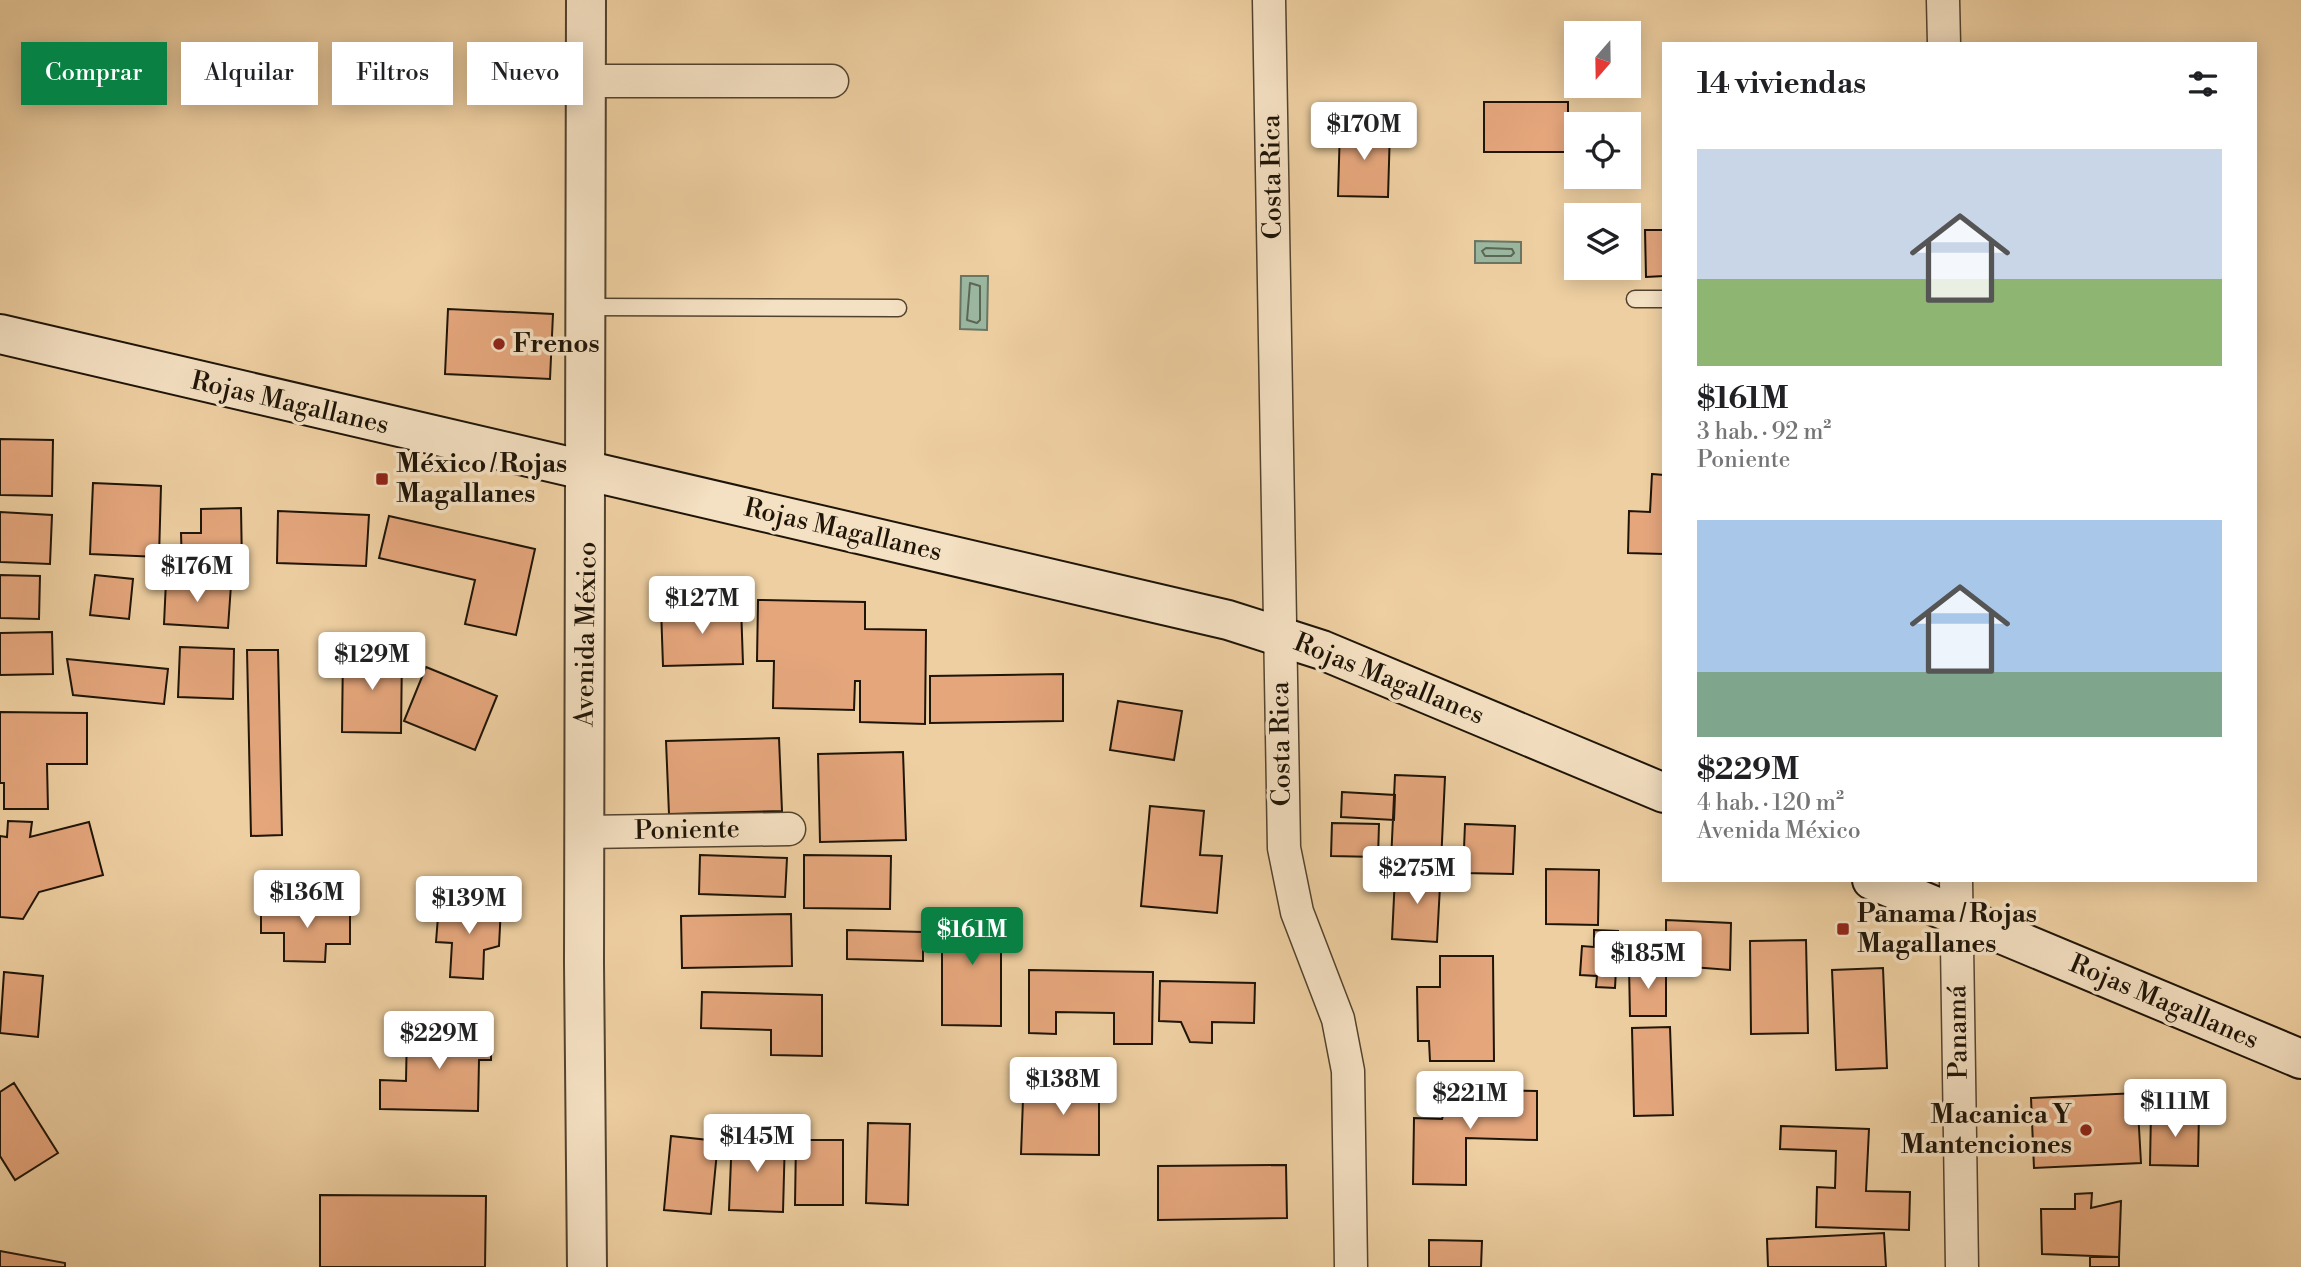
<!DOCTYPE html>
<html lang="es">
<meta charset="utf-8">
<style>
body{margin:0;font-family:"Libre Bodoni",serif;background:#f6f6f6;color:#202124;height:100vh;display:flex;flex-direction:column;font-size:26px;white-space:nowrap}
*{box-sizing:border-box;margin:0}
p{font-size:23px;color:#757577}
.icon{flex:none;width:38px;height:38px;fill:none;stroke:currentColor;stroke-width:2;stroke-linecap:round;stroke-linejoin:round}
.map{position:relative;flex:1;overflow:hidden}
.panel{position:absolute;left:1662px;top:42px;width:595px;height:840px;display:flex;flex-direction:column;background:#fff;border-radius:0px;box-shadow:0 4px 18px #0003}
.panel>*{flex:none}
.hud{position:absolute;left:21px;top:42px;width:665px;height:63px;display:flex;gap:14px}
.needle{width:46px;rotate:200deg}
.controls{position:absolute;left:1564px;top:21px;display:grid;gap:14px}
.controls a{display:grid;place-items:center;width:77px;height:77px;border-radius:0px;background:#fff;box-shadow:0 4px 18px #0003;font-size:35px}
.price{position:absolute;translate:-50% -60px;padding:0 16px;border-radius:7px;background:#fff;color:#222;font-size:23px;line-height:46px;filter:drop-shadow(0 2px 4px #0008)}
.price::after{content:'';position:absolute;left:50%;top:42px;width:21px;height:16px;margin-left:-10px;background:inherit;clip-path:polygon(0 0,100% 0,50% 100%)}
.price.current{background:#0b8043;color:#fff}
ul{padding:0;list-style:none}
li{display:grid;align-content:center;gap:14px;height:371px;padding:0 35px}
li span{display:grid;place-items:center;height:217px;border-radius:0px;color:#555}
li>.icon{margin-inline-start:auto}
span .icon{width:126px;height:126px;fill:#fffc;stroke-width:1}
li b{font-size:30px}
h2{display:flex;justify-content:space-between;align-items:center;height:84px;padding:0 35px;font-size:30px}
.tag{padding:0 24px;border-radius:0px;background:#fff;box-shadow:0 4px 18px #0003;font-size:24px;line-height:63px}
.tag.current{background:#0b8043;color:#fff}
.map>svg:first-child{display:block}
.water{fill:#9bb7a0;stroke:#697663;stroke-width:2}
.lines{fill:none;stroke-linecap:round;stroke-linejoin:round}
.shore{stroke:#5c6654;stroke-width:2}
.building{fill:#e5a67c;stroke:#1e1407;stroke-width:2}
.service-casing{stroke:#52432e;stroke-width:19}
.minor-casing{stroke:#52432e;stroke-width:35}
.tertiary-casing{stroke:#52432e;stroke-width:42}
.secondary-casing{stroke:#1e1407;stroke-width:42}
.service{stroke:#f4e0c2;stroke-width:16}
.minor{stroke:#f4e0c2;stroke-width:32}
.tertiary{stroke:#f4e0c2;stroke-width:38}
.secondary{stroke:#f4e0c2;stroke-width:38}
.poi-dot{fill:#8f2418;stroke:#f4e0c2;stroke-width:2.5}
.labels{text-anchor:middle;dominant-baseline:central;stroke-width:7;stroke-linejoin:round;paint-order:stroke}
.street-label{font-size:26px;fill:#1e1407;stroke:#f4e0c2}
.poi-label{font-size:26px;font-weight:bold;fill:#1e1407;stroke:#f4e0c2;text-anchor:start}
</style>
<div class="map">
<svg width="2301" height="1267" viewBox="0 0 2301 1267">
<rect width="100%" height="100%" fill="#eecfa1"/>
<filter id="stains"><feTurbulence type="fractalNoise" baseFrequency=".00286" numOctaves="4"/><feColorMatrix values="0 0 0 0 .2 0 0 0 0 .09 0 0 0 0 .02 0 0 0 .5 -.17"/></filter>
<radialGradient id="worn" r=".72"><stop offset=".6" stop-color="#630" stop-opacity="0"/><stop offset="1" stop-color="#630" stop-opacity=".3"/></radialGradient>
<path class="water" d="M1475,241L1521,242V263H1475Z
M961,276H988L987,330L960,329Z"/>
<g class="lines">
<path class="shore" d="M1486,248L1512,249L1514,253L1511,256H1485L1482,251Z
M970,283L980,286V320L977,323L967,320Z"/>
</g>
<path class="building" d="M1484,102H1568V152H1484Z
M1340,127L1390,129L1388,197L1338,196Z
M1629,226L1632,273L1602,274V268H1629Z
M1645,230H1664V276L1646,277Z
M448,309L553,314L550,379L445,374Z
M0,439L53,440L52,496L0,495Z
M1652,474L1664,475V554L1628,553L1629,511L1650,512Z
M93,483L161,486L159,557L90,554Z
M241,508L242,566L182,567L181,533H201V509Z
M278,511L369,515L366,566L277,563Z
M0,512L52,515L50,564L0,562Z
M389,516L535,549L516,635L465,624L475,580L379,558Z
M0,575L40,576L39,619L0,618Z
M95,575L133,579L129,619L90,615Z
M166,581L231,585L228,628L164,624Z
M758,600L865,602V629L926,630L925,724L860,722V681H855L854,710L773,708L774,661H757Z
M741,606L743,664L663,666L661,608Z
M52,632L53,674L0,675V633Z
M180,647L234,649L233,699L178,697Z
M247,650H278L282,835L251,836Z
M343,651L402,652L401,733L342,732Z
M67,659L168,669L164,704L73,695Z
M426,667L497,696L475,750L404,721Z
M1063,674V721L930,723V676Z
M1118,701L1182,711L1174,760L1110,750Z
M0,712L87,713V764H47L48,809H4V783H0Z
M779,738L782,811L669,814L666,741Z
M903,752L906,840L820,842L818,754Z
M1395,775L1445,777L1441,863L1391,861Z
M1342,792L1395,795L1394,820L1341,817Z
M1150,806L1204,811L1200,855L1222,856L1217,913L1141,906Z
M8,821L32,822L30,837L89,822L103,875L39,892L23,919L0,917V836L7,837Z
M1332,823L1379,824L1378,857L1331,856Z
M1465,824L1515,826L1513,874L1463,873Z
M700,855L787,858L785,897L699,894Z
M804,855L891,856L890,909L804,908Z
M1441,867L1437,942L1392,939L1395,876Z
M1546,869L1599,870L1598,925L1546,924Z
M439,904L501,907L499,946L484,950L483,979L450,977L452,943L436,942Z
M261,907L350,908V944H326L325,962L284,961V933H261Z
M942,908L1001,909V1026L942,1025Z
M791,914L792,966L682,968L681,916Z
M1666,920L1731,923L1730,970L1666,965Z
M847,930L923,932V961L847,959Z
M1594,930L1618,931L1615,988L1596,987L1597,976L1580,975L1582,946L1594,947Z
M1806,940L1808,1033L1751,1034L1750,941Z
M1440,956H1493L1494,1061H1430L1429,1041H1418L1417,987H1440Z
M1666,965V1016H1630L1629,966Z
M1883,968L1887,1068L1836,1070L1832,970Z
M1029,970L1153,972L1152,1044H1114V1013L1056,1012V1034L1029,1033Z
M4,972L43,976L38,1037L0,1033Z
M1160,981L1255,983L1254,1023L1212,1022V1043L1190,1042L1181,1022L1159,1021Z
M702,992L822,995V1056L771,1055V1030L701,1028Z
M1670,1027L1673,1115L1634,1116L1632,1028Z
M407,1029L491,1031V1060H479L478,1111L380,1109V1080L406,1081Z
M1045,1073H1099V1155L1021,1154L1023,1099H1044Z
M14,1083L58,1153L15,1180L0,1156V1092Z
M1451,1090L1537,1091V1140L1466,1138V1185L1413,1184L1414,1118L1442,1119Z
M2137,1093L2141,1163L2034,1168L2031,1098Z
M2151,1112H2199L2198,1166L2150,1165Z
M868,1123L910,1124L908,1205L866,1203Z
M1781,1126L1869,1129L1866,1191L1910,1192L1909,1230L1816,1227L1817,1187L1835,1188L1836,1151L1780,1149Z
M732,1135L785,1137L783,1212L729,1210Z
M671,1136L718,1141L711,1214L664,1210Z
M796,1140H843V1205H795Z
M1286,1165L1287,1218L1158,1220V1166Z
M2092,1193L2091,1208L2121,1201L2119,1257L2042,1254L2041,1209H2075V1194Z
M320,1195L486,1196L485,1267H320Z
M1884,1233L1886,1267H1768L1767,1239Z
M1429,1240L1482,1241L1481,1267H1429Z
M0,1251L65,1263V1267H0Z
M2090,1257H2119V1267H2090Z"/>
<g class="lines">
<g class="service-casing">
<path id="service" d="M1635,299H1664
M587,307L898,308"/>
</g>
<g class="minor-casing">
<path id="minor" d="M1269,0L1284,848L1297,912L1338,1019L1348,1071L1351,1267
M1943,0L1944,44
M586,81H832
M585,832L789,829
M1956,880L1962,1267"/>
</g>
<g class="tertiary-casing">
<path id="tertiary" d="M586,0L584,963L587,1267"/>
</g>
<g class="secondary-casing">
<path id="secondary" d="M0,334L1228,620L1322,650L1664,793
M1872,880L2301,1059"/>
</g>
<use href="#service" class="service"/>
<use href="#minor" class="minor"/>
<use href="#tertiary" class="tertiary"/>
<use href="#secondary" class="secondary"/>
</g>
<g class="poi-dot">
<circle cx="499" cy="344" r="7"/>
<rect x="375" y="472" width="14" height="14" rx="3.5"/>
<rect x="1836" y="922" width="14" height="14" rx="3.5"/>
<circle cx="2086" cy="1130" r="7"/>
</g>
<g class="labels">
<g class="street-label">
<text transform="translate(1272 177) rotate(-91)">Costa Rica</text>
<text transform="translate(290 403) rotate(13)">Rojas Magallanes</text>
<text transform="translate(843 530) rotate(13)">Rojas Magallanes</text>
<text transform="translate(586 634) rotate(-89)">Avenida México</text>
<text transform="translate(1389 679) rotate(22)">Rojas Magallanes</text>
<text transform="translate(1281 744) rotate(-91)">Costa Rica</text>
<text transform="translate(687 830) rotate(-1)">Poniente</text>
<text transform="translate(2164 1002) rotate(23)">Rojas Magallanes</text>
<text transform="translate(1958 1032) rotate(-91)">Panamá</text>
</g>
<g class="poi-label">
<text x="513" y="344">Frenos</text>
<text x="396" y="464">México / Rojas<tspan x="396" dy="30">Magallanes</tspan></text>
<text x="1857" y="914">Panama / Rojas<tspan x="1857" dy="30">Magallanes</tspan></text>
<text x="2072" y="1115" text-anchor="end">Macanica Y<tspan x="2072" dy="30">Mantenciones</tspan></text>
</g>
</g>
<rect width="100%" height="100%" filter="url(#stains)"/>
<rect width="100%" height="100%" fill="url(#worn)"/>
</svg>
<div class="controls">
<a><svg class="needle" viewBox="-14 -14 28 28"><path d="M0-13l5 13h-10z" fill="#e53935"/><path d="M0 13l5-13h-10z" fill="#757577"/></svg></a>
<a><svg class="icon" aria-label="locate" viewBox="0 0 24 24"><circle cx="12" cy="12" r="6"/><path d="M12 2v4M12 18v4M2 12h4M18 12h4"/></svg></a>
<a><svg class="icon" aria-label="layers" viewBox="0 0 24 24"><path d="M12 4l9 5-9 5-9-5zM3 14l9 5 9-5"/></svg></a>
</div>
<b class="price" style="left:1364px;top:162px">$170M</b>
<b class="price" style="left:197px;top:604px">$176M</b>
<b class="price" style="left:702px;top:636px">$127M</b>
<b class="price" style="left:372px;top:692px">$129M</b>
<b class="price" style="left:1417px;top:906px">$275M</b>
<b class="price" style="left:307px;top:930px">$136M</b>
<b class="price" style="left:469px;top:936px">$139M</b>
<b class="price current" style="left:972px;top:967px">$161M</b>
<b class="price" style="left:1648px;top:991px">$185M</b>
<b class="price" style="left:439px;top:1071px">$229M</b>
<b class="price" style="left:1063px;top:1117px">$138M</b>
<b class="price" style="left:1470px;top:1131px">$221M</b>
<b class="price" style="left:2175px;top:1139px">$111M</b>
<b class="price" style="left:757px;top:1174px">$145M</b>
<div class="hud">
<a class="tag current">Comprar</a>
<a class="tag">Alquilar</a>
<a class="tag">Filtros</a>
<a class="tag">Nuevo</a>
</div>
<section class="panel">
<h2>14 viviendas<svg class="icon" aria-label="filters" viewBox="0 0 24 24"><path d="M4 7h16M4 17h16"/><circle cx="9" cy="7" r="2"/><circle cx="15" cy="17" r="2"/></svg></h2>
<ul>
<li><span style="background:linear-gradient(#c9d6e8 60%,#8fb573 0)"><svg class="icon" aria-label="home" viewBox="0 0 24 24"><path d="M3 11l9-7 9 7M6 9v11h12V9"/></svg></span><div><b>$161M</b><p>3 hab. · 92 m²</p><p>Poniente</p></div></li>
<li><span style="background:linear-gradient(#a9c7e8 70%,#7fa58c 0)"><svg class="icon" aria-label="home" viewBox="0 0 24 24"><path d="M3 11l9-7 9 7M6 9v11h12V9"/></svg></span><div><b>$229M</b><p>4 hab. · 120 m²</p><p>Avenida México</p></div></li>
</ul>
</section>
</div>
